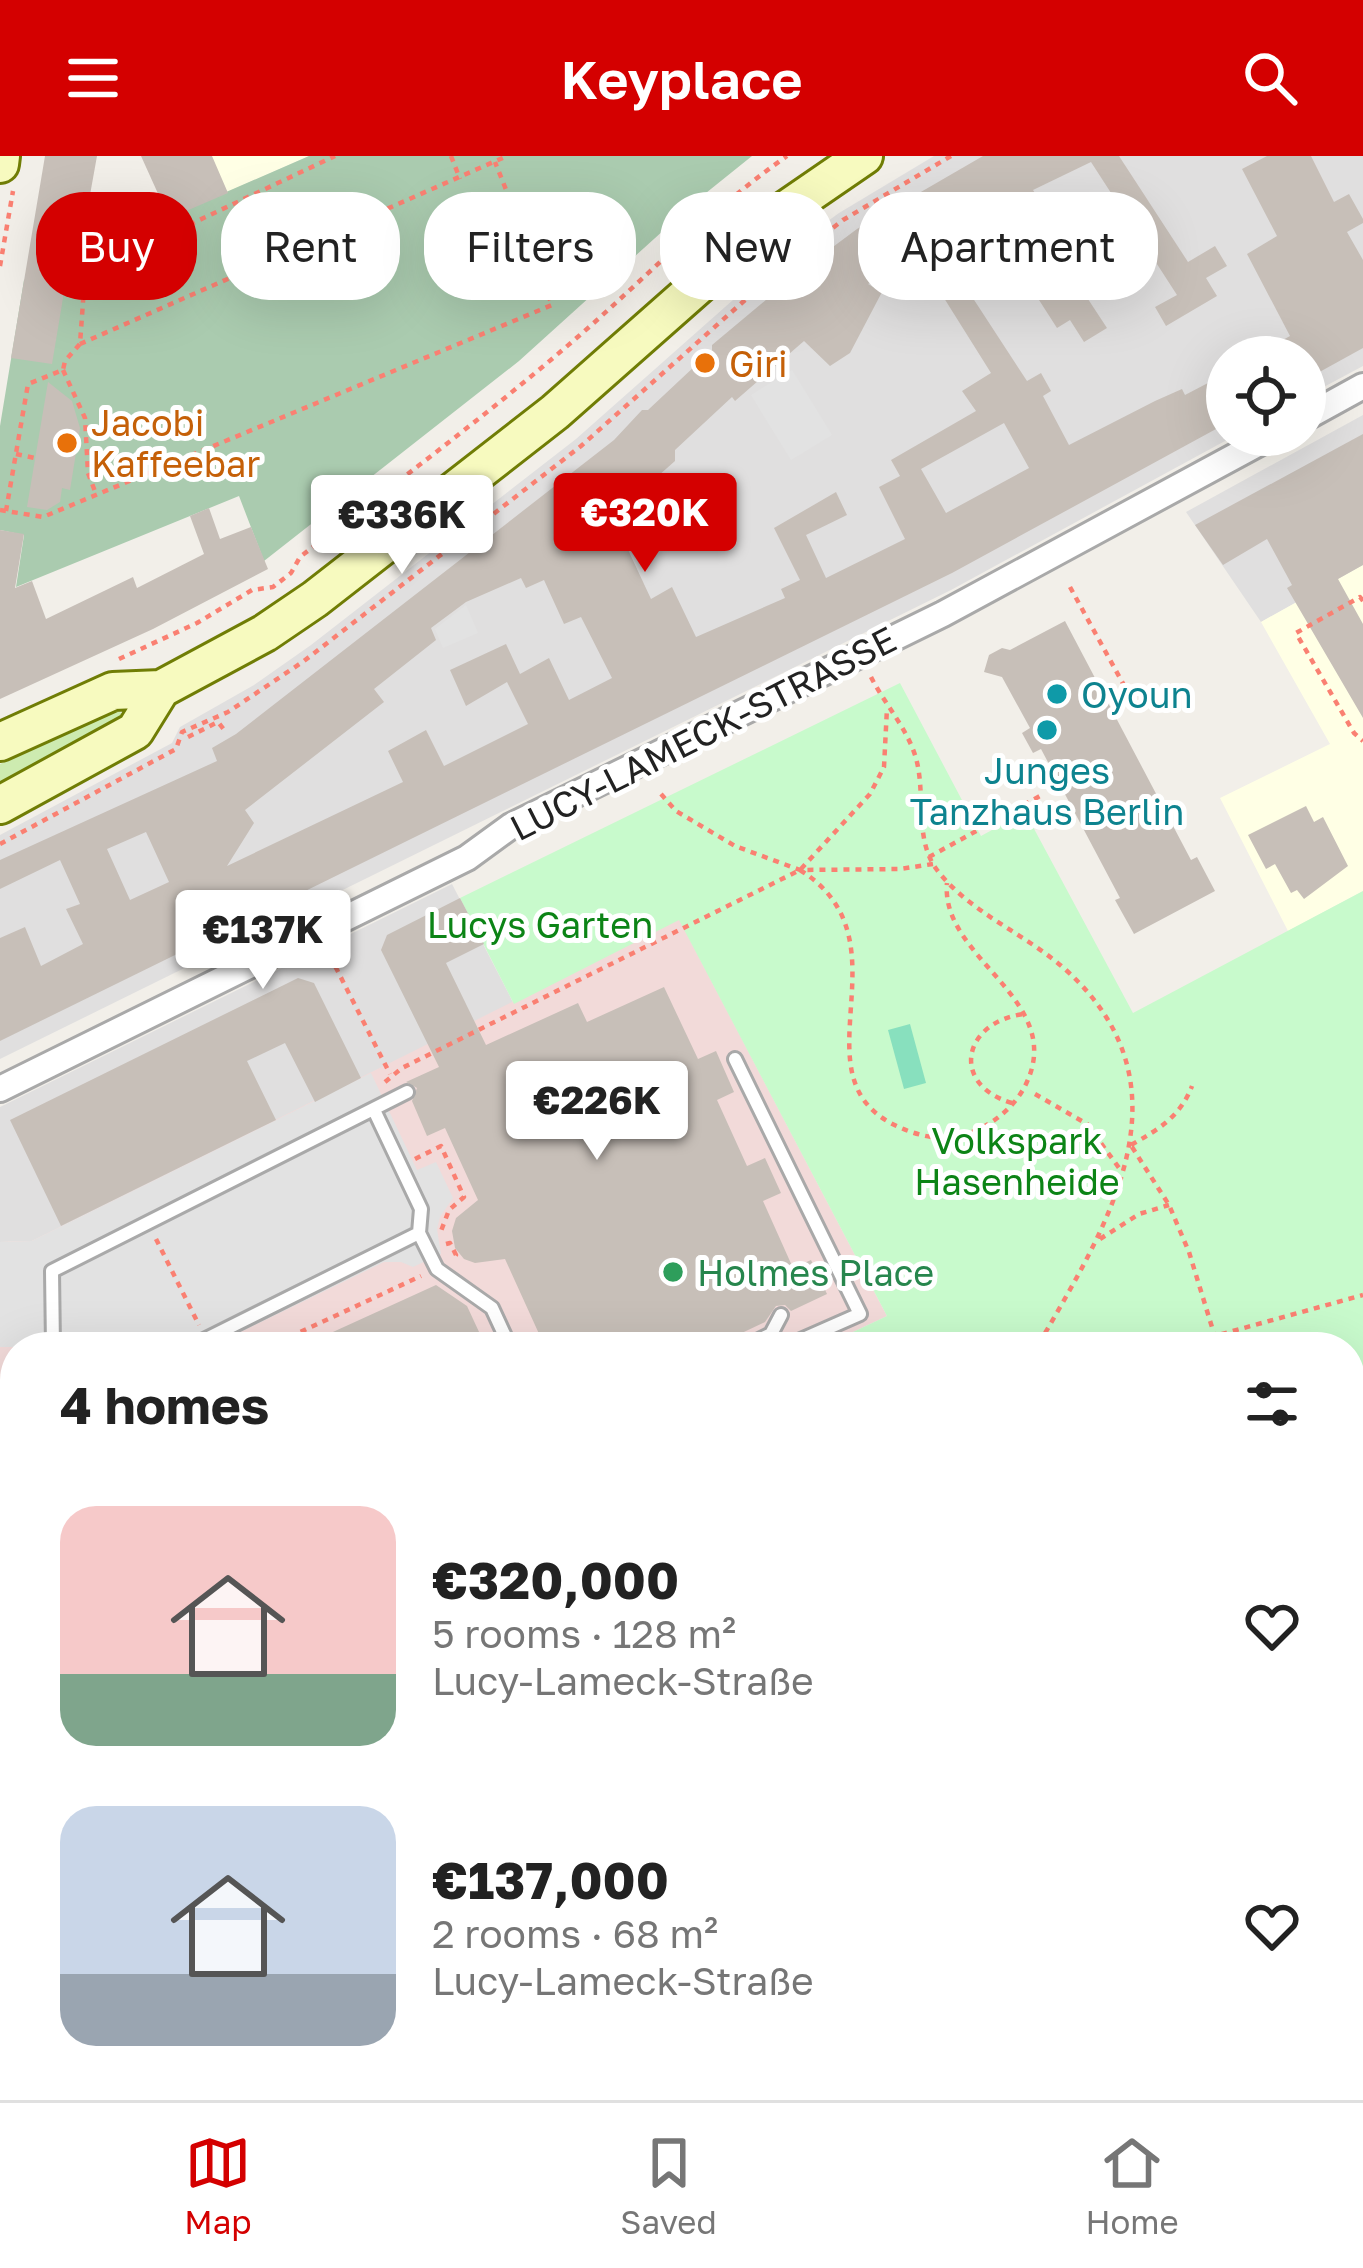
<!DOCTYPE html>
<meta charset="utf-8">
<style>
body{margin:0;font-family:"Golos Text",sans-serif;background:#f6f6f6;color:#222;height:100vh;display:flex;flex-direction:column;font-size:45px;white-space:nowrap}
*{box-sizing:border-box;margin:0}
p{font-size:39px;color:#767676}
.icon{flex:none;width:66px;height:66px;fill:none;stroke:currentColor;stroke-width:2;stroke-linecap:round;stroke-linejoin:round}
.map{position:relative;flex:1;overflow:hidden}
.sheet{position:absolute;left:0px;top:1176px;width:1365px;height:768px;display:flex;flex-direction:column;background:#fff;border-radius:48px 48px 0 0;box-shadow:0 12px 48px #0002}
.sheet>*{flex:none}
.hud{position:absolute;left:36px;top:36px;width:1293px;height:108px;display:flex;gap:24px}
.controls{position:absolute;left:1206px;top:180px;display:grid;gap:24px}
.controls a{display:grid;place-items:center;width:120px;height:120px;border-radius:50%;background:#fff;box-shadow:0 12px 48px #0002;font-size:60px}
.price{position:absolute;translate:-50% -102px;padding:0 27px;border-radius:12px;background:#fff;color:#222;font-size:39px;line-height:78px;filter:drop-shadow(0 3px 6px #0008)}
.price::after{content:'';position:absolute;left:50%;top:72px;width:36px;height:27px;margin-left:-18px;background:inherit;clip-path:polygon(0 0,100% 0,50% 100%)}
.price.active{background:#d40000;color:#fff}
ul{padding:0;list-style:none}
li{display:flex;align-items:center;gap:36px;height:300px;padding:0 60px}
li span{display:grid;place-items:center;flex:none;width:336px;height:240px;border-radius:36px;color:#555}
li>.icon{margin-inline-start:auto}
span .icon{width:144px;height:144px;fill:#fffc;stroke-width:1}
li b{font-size:51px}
h2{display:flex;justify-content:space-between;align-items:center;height:144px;padding:0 60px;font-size:51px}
.pill{padding:0 42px;border-radius:48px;background:#fff;box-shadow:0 12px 48px #0002;font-size:42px;line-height:108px}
.pill.active{background:#d40000;color:#fff}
header{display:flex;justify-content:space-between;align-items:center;height:156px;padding:0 60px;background:#d40000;color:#fff;font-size:54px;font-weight:600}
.menu{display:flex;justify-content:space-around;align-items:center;height:168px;border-top:3px solid #e0e0e0;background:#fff;font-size:33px;color:#767676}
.menu a{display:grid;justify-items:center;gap:6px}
.menu .active{color:#d40000}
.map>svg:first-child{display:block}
.residential{fill:#e0dfdf}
.commercial{fill:#f2dad9}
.education{fill:#ffffe5}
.grass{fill:#cdebb0}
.forest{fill:#add19e}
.cemetery{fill:#aacbaf}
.park{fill:#c8facc}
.pitch{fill:#88e0be}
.parking{fill:#e2e2e2}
.building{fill:#c7bfb8;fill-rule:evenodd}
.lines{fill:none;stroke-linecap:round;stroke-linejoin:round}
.lane-casing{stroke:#a9a9a9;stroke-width:18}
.street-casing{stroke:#a9a9a9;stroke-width:30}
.secondary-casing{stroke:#707d05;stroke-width:42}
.path{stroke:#fa8072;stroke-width:4.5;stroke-dasharray:6 6;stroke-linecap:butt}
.lane{stroke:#fff;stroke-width:12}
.street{stroke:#fff;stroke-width:24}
.secondary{stroke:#f7fabf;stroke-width:36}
.food-dot{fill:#e8710a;stroke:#fff;stroke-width:4.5}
.culture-dot{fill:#0f9aa8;stroke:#fff;stroke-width:4.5}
.leisure-dot{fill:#2e9e5b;stroke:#fff;stroke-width:4.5}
.labels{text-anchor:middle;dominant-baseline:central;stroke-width:10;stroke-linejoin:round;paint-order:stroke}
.food-label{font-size:36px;fill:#c56008;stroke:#fff;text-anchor:start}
.culture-label{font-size:36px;fill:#0d838f;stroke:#fff;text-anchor:start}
.street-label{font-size:36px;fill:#222;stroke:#fff}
.park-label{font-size:36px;fill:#0c8416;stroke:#fff}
.leisure-label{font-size:36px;fill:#27864d;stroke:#fff;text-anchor:start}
</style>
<header><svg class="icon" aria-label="menu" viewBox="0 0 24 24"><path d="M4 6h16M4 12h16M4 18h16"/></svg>Keyplace<svg class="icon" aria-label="search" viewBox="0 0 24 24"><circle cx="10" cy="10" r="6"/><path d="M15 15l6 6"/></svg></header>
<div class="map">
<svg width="1363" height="1944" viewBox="0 0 1363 1944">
<rect width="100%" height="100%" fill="#f2efe9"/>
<path class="residential" d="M934,0H1363V210L1305,241V201H1227V279H1236L951,434L0,903V679L172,587L180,571L254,529L311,489L576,283L795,89L839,57Z
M1363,259V409L1261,466L1186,356Z
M452,728L514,848L32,1085L0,1086V951Z"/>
<path class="commercial" d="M679,763L887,1160L821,1191H15V1550L0,1557V1086L32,1085Z"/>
<path class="education" d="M169,0H309L191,52Z
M1363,409V735L1288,775L1220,642L1330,588L1261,466Z"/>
<path class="grass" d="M118,553L123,560L0,626V608Z"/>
<path class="forest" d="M15,1550V1622L0,1627V1557Z
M15,1663V1771L12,1772L0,1726V1665Z"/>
<path class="cemetery" d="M309,0H752L696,45L519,205L264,405L239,340L16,431L24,379L0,374V270L24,124Z"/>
<path class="park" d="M900,527L981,680L1025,656L1133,857L1363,735V1944H59L55,1929H1350V1191H821L887,1160L679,764L514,848L460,742Z"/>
<path class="pitch" d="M910,868L926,927L904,933L888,874Z"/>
<path class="parking" d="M792,214L832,279L791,304L751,239Z
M466,449L478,477L443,492L435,473Z
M371,917L417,1014L436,1006L453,1042L440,1061L437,1073L441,1098L413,1111L401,1106H384L210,1191H0V1086L32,1085Z"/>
<path class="building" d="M45,0H97L79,100L53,111L62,129L63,142L52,208L11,202Z
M141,0H212L228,37L128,80L121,60L160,42Z
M983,0H1119L1188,106L1215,90L1227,110L1206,122L1217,140L1166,170L1155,151L1177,139L1091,6L1033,34L1097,134L1086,140L1107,172L1084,186L1070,164L1057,172L1010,99L1032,85L1007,46L935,84L1027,225L1041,217L1051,235L1043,240L1069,289L1155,245L1182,233L1185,239L1227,217V267L952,417L0,885V782L25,771L41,810L83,788L66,753L80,748L60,704L0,733V704L217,605L212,592L236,578L614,284L642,254H648L712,194V189L798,117L857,73ZM917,99L991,217L962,235L976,255L891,304L900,320L879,331L905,383L826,422L806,379L847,359L836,336L774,372L800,424L781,433L785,442L696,481L672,431L651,443L609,353L650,319L658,320L675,305V294L732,241L735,245L804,185L830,210L850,197L882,136L868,128ZM1004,267L1029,312L946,357L921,313ZM521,422L526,432L544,424L564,468L581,461L612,522L569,544L549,502L520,518L506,488L450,514L466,550L507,526L528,568L444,610L426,574L388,595L403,626L227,710L254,667L245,654L384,546L374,533L436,484L431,472L466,446ZM146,676L169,726L130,744L107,693Z
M1267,0H1311L1334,46L1349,38L1363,63V67L1347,76L1363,104V192L1305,224V201H1252L1290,180L1247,98L1277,80L1242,13Z
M48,226L72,245L80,272L70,334L62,332L60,346L47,354L27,351Z
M1363,278V409L1338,423L1363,468V562L1287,432L1292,429L1267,383L1223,409L1195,369Z
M209,352L220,383L251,371L268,413L153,473L0,543V374L24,378L15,432L32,425L46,463L133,421L137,432L204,398L190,360Z
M1065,465L1191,704L1197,701L1215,735L1134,778L1115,744L1120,742L1041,593L1033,597L1022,577L1030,572L1002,521L984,516L989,499L1002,492L1010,494Z
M1306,650L1314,666L1323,661L1348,710L1304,743L1297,734L1291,737L1275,708L1266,713L1248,679Z
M460,742L484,788L446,807L486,889L578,847L587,866L664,831L698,903L716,895L734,936L717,944L747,1010L765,1002L781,1037L763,1045L793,1112L811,1104L827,1138L791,1155L785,1149L776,1150L765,1166L712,1191H545L505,1103L475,1107L464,1103L455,1092L452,1075L456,1062L478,1044L445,972L427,980L412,945L417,932L406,926L439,911L381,794L387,779Z
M298,822L314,827L361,922L315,946L285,887L247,905L276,964L61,1070L10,964Z
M436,1129L467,1150L486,1191H300Z"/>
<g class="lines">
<g class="lane-casing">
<path id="lane" d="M735,903L860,1158L785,1191
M374,954L421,1053L419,1077L437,1113L492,1152L510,1191
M53,1191L52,1115L407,936
M190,1191L419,1077
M745,1191L771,1178L781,1159
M0,1282L15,1277
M0,1535L15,1529"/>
</g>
<g class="street-casing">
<path id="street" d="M1305,262L1363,230
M0,933L467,702L511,670L943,458L1274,279"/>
</g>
<g class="secondary-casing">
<path id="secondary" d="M0,8L1,0
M0,586L113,535L161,533L265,477L315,443L555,256L778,59L864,0
M0,649L135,575L161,533
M0,1882L17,1944"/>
</g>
<path class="path" d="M451,0L460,23
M0,110L13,35
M80,188L507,0
M63,214L85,262L88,317L96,338
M16,298L35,302
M0,354L43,361L552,149L495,6
M6,355L28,228L63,214L65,205L80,188L85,118L335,0
M1070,431L1126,533
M1363,445L1360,441L1296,477L1354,577L1363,585
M119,503L197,467L252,434L273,431L291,417L300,401C394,328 490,257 580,179C649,119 711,53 787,0
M871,521C884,547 906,571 915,599C927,636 913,682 937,714C970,757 1026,778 1066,814C1196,932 1107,1070 1037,1191
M188,581L218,566L225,575
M661,638L676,655L735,690L800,714L900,713L933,708
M0,688L176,593L182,576L228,556L304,505L581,290L781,112L843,64L951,0
M929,701L1040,640
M800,714C915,786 787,924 901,972C917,979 937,984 954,981C984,976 1013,955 1026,928C1067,843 940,803 947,727
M330,800L390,918
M385,926L402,912L800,714L870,638L884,611L887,552
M1035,938L1087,968L1122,1016
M1012,947C950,929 962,866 1024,858
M1131,989C1159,973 1180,961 1192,930
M1132,991L1169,1049L1189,1096L1215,1181L1223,1191
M415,1003L441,990L464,1041L449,1054L441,1075
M156,1083L199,1169
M1100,1083L1139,1058L1169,1049
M446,1088L450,1087L456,1099L452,1104
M268,1191L421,1120
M1175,1191L1363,1139
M0,1308L15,1301
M1350,1344L1363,1364
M1350,1451L1363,1448
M1350,1609L1363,1588
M1350,1634L1363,1631
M0,1802L14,1852
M0,1847L15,1844
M158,1929L163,1944
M196,1929L232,1944
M730,1929L735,1944
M1134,1944L1141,1929"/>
<use href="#lane" class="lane"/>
<use href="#street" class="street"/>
<use href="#secondary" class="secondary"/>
</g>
<g class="food-dot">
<circle cx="705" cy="207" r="12"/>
<circle cx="67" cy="287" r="12"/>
</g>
<g class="culture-dot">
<circle cx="1057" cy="538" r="12"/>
<circle cx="1047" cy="574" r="12"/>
</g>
<circle class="leisure-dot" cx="673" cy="1116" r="12"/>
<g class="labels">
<g class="food-label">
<text x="729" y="207">Giri</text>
<text x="91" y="266">Jacobi<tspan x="91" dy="41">Kaffeebar</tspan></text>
</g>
<g class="culture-label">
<text x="1081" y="538">Oyoun</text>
<text x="1047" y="614" text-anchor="middle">Junges<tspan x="1047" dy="41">Tanzhaus Berlin</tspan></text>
</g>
<g class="street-label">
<text transform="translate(703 577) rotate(-27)">LUCY-LAMECK-STRASSE</text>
</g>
<g class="park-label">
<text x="540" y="768">Lucys Garten</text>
<text x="1017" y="984">Volkspark<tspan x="1017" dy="41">Hasenheide</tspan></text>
</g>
<g class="leisure-label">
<text x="697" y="1116">Holmes Place</text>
</g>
</g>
</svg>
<div class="controls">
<a><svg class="icon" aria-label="locate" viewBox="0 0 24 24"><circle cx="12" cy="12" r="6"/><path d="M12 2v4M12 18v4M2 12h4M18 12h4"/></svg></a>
</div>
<b class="price active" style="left:645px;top:419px">€320K</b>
<b class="price" style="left:402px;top:421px">€336K</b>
<b class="price" style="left:263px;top:836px">€137K</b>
<b class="price" style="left:597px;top:1007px">€226K</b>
<div class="hud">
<a class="pill active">Buy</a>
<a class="pill">Rent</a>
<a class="pill">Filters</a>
<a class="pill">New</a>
<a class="pill">Apartment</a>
</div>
<section class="sheet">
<h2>4 homes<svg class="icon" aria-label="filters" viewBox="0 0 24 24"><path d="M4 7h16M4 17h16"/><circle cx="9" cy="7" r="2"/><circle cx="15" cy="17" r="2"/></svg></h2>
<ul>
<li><span style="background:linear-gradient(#f6c9c9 70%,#7fa58c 0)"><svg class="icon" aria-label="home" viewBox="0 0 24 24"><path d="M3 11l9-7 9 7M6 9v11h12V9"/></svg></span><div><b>€320,000</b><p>5 rooms · 128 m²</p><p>Lucy-Lameck-Straße</p></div><svg class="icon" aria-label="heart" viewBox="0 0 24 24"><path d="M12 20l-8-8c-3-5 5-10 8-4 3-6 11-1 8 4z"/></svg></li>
<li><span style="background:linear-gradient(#c9d6e8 70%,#9aa5b1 0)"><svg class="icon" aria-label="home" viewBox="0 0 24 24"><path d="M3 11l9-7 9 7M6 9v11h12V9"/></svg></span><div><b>€137,000</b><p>2 rooms · 68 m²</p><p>Lucy-Lameck-Straße</p></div><svg class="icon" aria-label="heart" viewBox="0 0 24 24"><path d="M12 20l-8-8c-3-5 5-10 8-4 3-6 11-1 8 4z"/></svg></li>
</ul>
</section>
</div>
<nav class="menu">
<a class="active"><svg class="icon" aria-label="map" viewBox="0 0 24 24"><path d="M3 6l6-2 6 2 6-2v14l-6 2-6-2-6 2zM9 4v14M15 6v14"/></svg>Map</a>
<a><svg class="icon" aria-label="saved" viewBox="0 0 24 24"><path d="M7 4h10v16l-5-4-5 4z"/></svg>Saved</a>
<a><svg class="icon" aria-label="home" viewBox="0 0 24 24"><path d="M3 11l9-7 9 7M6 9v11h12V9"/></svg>Home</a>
</nav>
